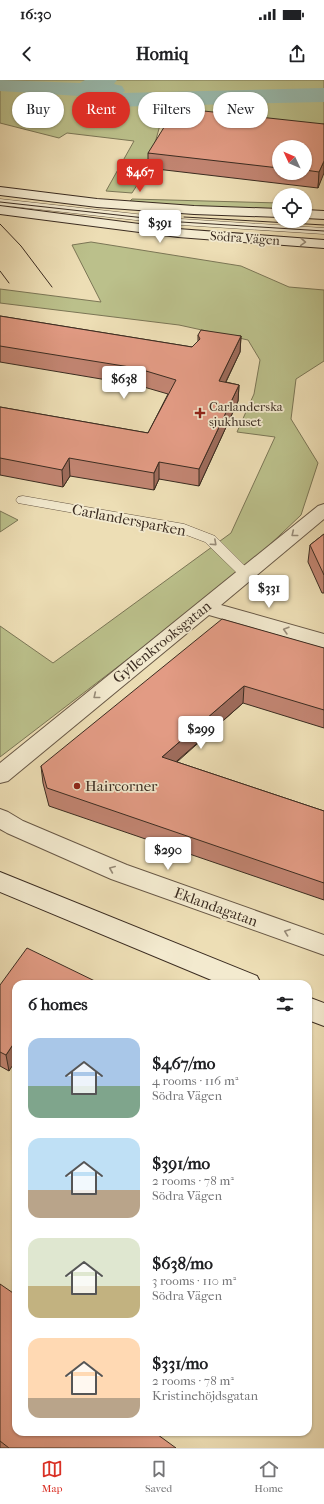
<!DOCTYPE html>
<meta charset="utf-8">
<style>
body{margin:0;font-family:"IM FELL French Canon",serif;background:#f6f6f6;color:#202124;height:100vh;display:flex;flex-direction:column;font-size:15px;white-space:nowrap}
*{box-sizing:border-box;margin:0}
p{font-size:13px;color:#757577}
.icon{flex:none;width:22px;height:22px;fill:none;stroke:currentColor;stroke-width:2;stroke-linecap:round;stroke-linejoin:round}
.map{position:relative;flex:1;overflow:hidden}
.sheet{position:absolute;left:12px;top:900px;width:300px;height:456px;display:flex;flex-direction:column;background:#fff;border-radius:12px;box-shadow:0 1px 3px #0004}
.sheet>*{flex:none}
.hud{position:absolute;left:12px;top:12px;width:300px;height:36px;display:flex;gap:8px}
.needle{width:26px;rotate:314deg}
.buttons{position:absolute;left:272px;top:60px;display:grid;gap:8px}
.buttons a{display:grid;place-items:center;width:40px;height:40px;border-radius:50%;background:#fff;box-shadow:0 1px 3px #0004;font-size:20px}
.price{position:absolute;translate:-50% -34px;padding:0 9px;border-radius:4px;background:#fff;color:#222;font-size:13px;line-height:26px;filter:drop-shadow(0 1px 2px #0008)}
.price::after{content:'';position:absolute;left:50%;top:24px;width:12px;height:9px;margin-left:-6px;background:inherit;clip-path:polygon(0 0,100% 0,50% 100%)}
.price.active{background:#d93025;color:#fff}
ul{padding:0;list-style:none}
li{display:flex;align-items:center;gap:12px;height:100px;padding:0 16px}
li span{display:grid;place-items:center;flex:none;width:112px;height:80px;border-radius:12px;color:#555}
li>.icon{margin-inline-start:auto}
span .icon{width:48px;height:48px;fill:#fffc;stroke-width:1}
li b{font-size:17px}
h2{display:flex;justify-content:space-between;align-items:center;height:48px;padding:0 16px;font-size:17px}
.chip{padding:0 14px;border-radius:18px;background:#fff;box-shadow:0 1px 3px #0004;font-size:14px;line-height:36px}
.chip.active{background:#d93025;color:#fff}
.status{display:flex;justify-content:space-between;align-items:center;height:28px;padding:0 20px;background:#fff;direction:ltr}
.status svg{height:11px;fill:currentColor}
header{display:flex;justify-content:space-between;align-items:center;height:52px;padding:0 16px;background:#fff;font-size:18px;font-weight:700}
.tabs{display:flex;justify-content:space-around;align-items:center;height:56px;border-top:1px solid #e0e0e0;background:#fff;font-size:11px;color:#757577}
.tabs a{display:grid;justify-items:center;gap:2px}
.tabs .active{color:#d93025}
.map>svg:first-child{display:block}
.green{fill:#bbc08b;stroke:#7b7656}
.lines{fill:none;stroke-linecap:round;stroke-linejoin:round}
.canal{fill:#99bcb0;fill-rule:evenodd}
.lane-casing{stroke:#685846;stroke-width:1}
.street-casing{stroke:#685846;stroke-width:2}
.secondary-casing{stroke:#3b2c21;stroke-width:2}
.lane{fill:#f3eacf;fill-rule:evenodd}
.street{fill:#f3eacf;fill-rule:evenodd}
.secondary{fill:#f3eacf;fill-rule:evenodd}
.tram{stroke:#3b2c21;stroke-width:1}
.wall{fill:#c28572;stroke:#3b2c21;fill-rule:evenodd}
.shaded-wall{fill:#9e6c5c;stroke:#3b2c21}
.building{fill:#e29b84;stroke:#3b2c21}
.oneway{stroke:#978b78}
.poi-dot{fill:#8f2418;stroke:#f3eacf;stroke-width:1.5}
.labels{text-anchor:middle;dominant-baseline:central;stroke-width:3.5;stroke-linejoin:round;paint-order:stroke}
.far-street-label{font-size:13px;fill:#3b2c21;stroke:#f3eacf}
.far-poi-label{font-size:13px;fill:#3b2c21;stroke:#f3eacf;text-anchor:start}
.street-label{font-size:15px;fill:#3b2c21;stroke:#f3eacf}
.poi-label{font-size:15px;fill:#3b2c21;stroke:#f3eacf;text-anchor:start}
</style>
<div class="status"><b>16:30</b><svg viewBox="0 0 49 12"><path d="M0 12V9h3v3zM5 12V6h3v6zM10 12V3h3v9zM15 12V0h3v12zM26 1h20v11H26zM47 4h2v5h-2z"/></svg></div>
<header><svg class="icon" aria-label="back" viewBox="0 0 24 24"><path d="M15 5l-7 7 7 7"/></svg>Homiq<svg class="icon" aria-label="share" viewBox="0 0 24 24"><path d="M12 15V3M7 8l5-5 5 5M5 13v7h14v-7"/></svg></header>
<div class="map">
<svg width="324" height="1368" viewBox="0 0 324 1368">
<rect width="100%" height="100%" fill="#eddeb5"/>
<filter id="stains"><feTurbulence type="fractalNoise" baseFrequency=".005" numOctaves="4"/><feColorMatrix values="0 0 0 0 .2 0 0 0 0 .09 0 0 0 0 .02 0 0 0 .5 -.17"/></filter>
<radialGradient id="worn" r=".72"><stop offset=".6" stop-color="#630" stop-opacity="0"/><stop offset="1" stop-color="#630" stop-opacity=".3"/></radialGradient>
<path class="green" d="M0,0H324V56L162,38L148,88L132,113L106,111L134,61L67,53L59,58L0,43Z
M132,119L279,123V130L183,126L130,121Z
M91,162L241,186L289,207L324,210V281L296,299L291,339L318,383L301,435L240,493L0,677V546L53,583L231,453L275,357L237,352L254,314L260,280L248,260L179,245L0,223V209L101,222L72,165Z
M0,431L18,440L0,452Z"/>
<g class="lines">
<path class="canal" d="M0,0L80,3L85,0H117L114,4L122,6L125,11L123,13L324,8V22L108,27L87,23L79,16L0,11Z"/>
<g class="lane-casing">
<path id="lane" d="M0,119L181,139L324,148V154L181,145L0,125Z
M23,416L184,444L215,456L252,493L250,496L245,498L240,496L205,462L176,451L18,423L16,420L18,417Z"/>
</g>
<g class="street-casing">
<path id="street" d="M324,424V439L221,525L324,554V568L209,535L8,701L0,703V683L318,426Z
M0,729L8,732L23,741L127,785L324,855V875L111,799L7,753L0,749Z"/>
</g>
<g class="secondary-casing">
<path id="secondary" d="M0,107L97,119L194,126L279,129V137L194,134L97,127L0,115Z
M0,126L178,149L324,160V168L178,157L0,134Z
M305,130L324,131V139L305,138Z
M0,792L257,896L261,904H221L0,812Z
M308,917L324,923V946L308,940Z"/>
</g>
<use href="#lane" class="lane"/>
<use href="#street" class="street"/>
<use href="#secondary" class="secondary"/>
<path class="tram" d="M0,122L181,142L324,151
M184,137L324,145
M0,144L21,166L52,207
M0,191L9,203"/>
</g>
<path class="wall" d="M324,44L318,108L148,88V73ZM279,67H305V93H279Z
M0,236L192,267L198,261V255L241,256L240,272L226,302L239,305L238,321L199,406L159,399L154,410L70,396L63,407L0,395V327L148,353L168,314L137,305L0,282Z
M324,454V513H322L308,482L310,465Z
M324,568V648L243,623L177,682L324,731V820L49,726L43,703L41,686Z
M16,904L9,991L0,986V905Z
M0,1204L16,1352L176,1368H0Z"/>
<path class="shaded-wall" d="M324,81V93L318,108L319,92Z
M241,256L240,272L218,318L219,301Z
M239,305L238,321L199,406V389Z
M69,378L70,396L63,407L62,390Z
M159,382V399L154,410V393Z
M244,606L243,623L162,694V677Z
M16,960V980L9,991L6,975Z"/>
<path class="building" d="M176,28L324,44V81L319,92L305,90V67H279V88L148,73Z
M0,236L192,267L200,259L198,255L201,250L241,256L219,301L239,305L199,389L159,382L154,393L69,378L62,390L0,378V327L148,353L176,300L136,288L0,266Z
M324,454V495L310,465Z
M222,539L324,568V630L244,606L162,677L324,731V803L47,708L41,686Z
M27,868L101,904H16V960L6,975L0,972V905Z
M0,1204L16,1215V1352H154L176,1368H9L0,1361Z"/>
<defs><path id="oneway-chevron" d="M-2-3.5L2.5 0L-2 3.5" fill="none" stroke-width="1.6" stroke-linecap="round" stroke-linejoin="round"/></defs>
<g class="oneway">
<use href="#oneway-chevron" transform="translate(303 162) rotate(4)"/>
<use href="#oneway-chevron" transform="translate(294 454) rotate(141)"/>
<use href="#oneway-chevron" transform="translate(214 463) rotate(42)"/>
<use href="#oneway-chevron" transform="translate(286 550) rotate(-164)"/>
<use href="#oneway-chevron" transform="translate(96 616) rotate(141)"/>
<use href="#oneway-chevron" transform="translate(112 789) rotate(-157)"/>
<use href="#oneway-chevron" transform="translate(287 852) rotate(-160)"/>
</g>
<g class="poi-dot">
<path d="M198 327h4v4h4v4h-4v4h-4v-4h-4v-4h4z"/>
<circle cx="77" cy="706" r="4"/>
</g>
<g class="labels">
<g class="far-street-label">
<text transform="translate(245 158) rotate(4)">Södra Vägen</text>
</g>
<g class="far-poi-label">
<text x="209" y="326">Carlanderska<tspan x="209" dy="15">sjukhuset</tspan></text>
</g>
<g class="street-label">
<text transform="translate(129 440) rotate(11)">Carlandersparken</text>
<text transform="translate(162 562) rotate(-39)">Gyllenkrooksgatan</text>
<text transform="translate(216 827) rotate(20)">Eklandagatan</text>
</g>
<g class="poi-label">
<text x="85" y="706">Haircorner</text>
</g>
</g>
<rect width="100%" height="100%" filter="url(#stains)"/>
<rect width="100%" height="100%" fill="url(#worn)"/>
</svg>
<div class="buttons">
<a><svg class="needle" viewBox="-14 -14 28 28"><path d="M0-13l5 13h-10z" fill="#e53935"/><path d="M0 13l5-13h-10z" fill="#757577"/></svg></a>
<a><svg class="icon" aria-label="locate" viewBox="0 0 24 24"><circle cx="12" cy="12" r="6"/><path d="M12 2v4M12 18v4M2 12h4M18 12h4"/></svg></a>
</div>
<b class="price active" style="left:140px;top:113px">$467</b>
<b class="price" style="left:160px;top:164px">$391</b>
<b class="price" style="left:124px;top:320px">$638</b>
<b class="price" style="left:269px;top:529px">$331</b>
<b class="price" style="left:201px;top:670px">$299</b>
<b class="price" style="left:168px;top:791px">$290</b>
<div class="hud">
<a class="chip">Buy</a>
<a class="chip active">Rent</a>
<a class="chip">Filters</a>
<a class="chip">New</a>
</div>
<section class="sheet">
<h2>6 homes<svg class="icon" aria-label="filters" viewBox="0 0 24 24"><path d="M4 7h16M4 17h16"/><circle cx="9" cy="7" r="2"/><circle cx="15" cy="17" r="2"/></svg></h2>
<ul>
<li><span style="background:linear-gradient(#a9c7e8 60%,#7fa58c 0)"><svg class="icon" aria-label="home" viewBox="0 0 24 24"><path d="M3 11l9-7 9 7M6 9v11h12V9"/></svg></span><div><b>$467/mo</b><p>4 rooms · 116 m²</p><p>Södra Vägen</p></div></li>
<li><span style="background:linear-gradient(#bfe0f5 65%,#b9a48a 0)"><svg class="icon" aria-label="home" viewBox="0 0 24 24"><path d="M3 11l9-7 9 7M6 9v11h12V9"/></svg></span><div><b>$391/mo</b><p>2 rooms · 78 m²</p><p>Södra Vägen</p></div></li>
<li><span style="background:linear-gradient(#dfe7d0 60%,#c2b280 0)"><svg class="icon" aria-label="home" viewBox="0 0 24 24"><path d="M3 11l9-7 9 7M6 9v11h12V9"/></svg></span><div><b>$638/mo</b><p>3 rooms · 110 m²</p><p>Södra Vägen</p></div></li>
<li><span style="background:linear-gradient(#ffd9b3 75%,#b9a48a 0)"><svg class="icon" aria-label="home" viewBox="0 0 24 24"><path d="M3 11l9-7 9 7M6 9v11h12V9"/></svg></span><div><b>$331/mo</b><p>2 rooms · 78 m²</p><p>Kristinehöjdsgatan</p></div></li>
</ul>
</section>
</div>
<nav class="tabs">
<a class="active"><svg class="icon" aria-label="map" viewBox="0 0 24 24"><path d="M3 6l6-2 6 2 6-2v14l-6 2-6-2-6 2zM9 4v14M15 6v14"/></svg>Map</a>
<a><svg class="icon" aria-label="saved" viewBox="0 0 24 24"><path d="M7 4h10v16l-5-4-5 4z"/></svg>Saved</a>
<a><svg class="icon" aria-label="home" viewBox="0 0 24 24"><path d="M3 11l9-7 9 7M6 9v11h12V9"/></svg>Home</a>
</nav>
